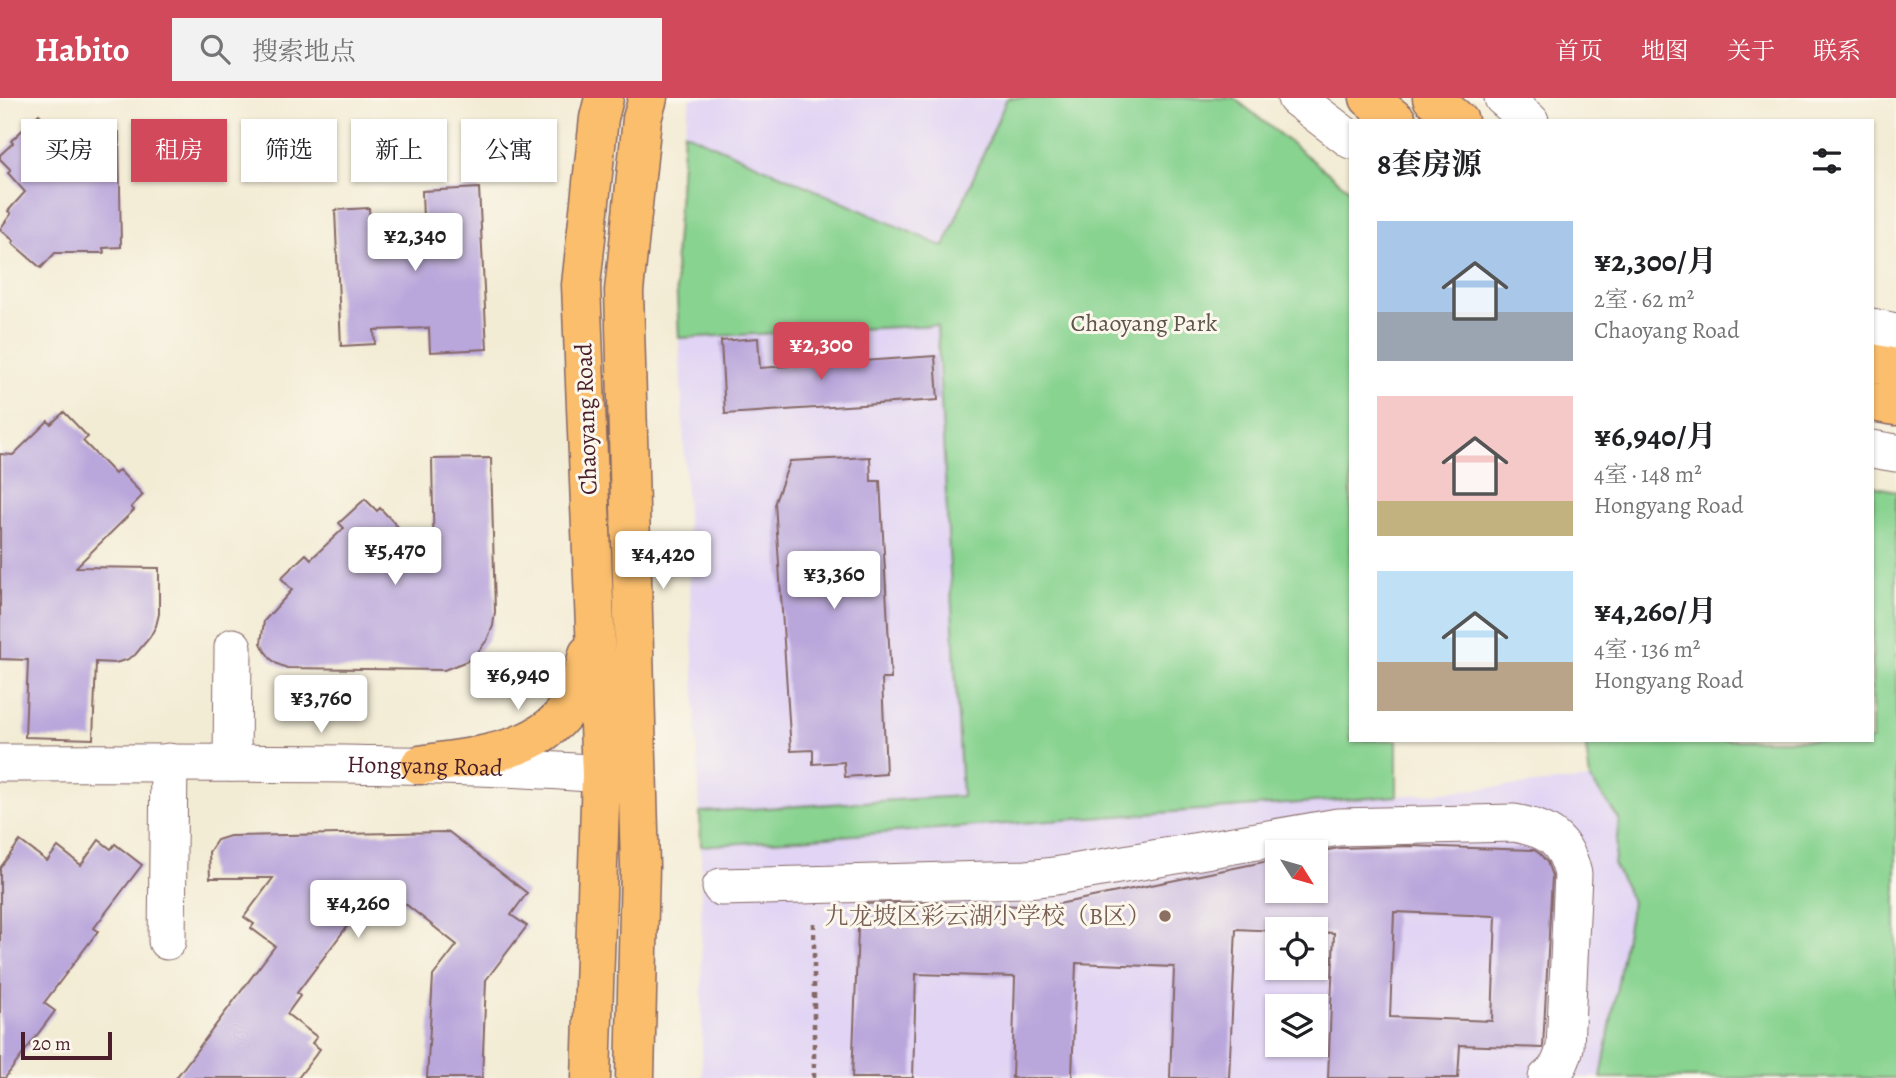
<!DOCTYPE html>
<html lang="zh">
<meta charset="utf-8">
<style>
body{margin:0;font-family:Alegreya,"Noto Serif SC",serif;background:#f2f2f2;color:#202124;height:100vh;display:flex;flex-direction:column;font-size:26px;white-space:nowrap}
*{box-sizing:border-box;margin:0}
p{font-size:23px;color:#757577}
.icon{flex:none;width:38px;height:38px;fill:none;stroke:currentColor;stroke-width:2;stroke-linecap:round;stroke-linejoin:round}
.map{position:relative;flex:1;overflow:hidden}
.panel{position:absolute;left:1349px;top:21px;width:525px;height:623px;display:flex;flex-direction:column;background:#fff;border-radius:0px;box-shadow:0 2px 5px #0004}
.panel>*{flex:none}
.hud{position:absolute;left:21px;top:21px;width:665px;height:63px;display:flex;gap:14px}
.needle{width:46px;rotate:127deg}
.controls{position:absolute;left:1265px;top:742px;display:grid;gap:14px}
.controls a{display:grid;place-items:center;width:63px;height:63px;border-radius:0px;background:#fff;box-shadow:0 2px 5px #0004;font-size:35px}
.scale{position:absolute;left:21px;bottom:18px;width:91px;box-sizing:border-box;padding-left:7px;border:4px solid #4a1f2b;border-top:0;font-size:19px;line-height:24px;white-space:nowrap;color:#4a1f2b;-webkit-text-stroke:5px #fbf7ec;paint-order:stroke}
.price{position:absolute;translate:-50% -60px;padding:0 16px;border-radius:7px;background:#fff;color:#222;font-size:23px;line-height:46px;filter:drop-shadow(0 2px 4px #0008)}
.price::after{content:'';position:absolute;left:50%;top:42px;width:21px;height:16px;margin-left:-10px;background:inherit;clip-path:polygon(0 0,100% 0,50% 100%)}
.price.selected{background:#d1495b;color:#fff}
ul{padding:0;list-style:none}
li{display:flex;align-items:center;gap:21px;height:175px;padding:0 28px}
li span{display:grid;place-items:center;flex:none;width:196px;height:140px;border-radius:0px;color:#555}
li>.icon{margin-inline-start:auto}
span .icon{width:84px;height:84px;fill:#fffc;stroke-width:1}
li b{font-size:30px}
h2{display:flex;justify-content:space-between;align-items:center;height:84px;padding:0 28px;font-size:30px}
.pill{padding:0 24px;border-radius:0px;background:#fff;box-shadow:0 2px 5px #0004;font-size:24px;line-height:63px}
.pill.selected{background:#d1495b;color:#fff}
header{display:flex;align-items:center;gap:42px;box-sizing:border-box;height:98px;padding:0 35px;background:#d1495b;color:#fff}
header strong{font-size:33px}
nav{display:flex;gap:38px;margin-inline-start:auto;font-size:24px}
.search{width:490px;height:63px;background:#f2f2f2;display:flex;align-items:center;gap:18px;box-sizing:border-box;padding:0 24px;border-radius:0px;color:#757577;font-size:26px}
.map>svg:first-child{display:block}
.built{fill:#e1d4f4;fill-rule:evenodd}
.green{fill:#88d390;stroke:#69795e;stroke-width:2}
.building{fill:#b9a6db;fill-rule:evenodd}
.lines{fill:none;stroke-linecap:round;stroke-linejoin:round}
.minor-casing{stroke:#856766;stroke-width:39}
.major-casing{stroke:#856766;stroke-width:41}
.path{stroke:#856766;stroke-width:4.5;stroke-dasharray:5 5;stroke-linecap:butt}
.minor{stroke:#fff;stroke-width:37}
.major{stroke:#fabe6d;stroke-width:38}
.education-dot{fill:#8d6e63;stroke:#fbf7ec;stroke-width:2.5}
.labels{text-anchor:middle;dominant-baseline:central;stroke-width:6;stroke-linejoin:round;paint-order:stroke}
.park-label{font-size:24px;fill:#5d5549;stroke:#fbf7ec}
.street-label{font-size:24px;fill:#4a1f2b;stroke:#fbf7ec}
.education-label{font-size:24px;fill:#785e54;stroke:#fbf7ec;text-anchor:end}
</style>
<header>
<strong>Habito</strong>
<div class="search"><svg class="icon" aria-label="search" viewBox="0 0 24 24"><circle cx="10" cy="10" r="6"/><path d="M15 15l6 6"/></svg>搜索地点</div>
<nav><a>首页</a><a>地图</a><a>关于</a><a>联系</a></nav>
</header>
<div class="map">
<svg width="1896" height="980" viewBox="0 0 1896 980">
<rect width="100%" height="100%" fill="#fbf7ec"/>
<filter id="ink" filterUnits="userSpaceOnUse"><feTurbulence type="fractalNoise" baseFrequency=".0143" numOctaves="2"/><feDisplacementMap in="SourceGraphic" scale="14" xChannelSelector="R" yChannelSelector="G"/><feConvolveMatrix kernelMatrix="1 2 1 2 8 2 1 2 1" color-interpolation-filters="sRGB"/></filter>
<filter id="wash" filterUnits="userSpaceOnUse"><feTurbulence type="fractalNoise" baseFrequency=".00686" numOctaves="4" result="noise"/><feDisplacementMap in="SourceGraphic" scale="28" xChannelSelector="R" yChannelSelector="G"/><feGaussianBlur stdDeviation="1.57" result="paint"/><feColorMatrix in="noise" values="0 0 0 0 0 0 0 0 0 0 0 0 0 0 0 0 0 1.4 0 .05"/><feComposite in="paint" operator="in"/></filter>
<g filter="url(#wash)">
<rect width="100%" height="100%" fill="#f3ecd5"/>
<path class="built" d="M691,0H1007L945,150L684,34Z
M937,227L962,699L700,714L679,240Z
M1590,681L1619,721L1614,767L1632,804L1601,980H702L701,748L1397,698ZM1278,754H1316V793H1278ZM1278,831H1316V870H1278ZM1278,908H1316V947H1278Z"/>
<path class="green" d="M1007,0H1234L1351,93V642H1397V698L701,748L700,714L962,698L937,227L679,240L675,161L684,34L944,149Z
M1873,388L1896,393V980H1601L1632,804L1614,767L1619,721L1590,681L1585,642H1872Z"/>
<g id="blocks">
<path class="building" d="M39,16L53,31L102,30V35L119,34L121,149L103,150L104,155H55L41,170L12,145L14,143L0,131L11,116L8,113L25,94L8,75L11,72L0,61V57L13,45L11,43Z
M479,90L487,251L430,254L429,230L374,232L375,246L341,248L335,112L369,110L370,125L423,122L422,93Z
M758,240L760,270L935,258L938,302L725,316L721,243Z
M64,314L88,339L83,343L115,376L119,372L143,397L131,409L134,412L76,469L159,470V516L156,528L150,539L135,557L126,562L115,565L96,564L93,641L25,639L28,562L0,561V356L13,357L48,323L51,326Z
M870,359L871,383H880L891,581H882L886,676L845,679L844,664L813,666V652L791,653L775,404L790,363Z
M491,360L495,514L493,528L487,542L477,555L467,563L444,572L287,570L277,566L271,561L265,553L261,545L264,523L292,492L281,480L306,456L311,461L344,430L339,425L365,401L377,413L380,410L434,467L432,361Z
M449,734L527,795L511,817L527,828L486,882L482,980H427L433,878L457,847L403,804L399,808L376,790L297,895L300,898L287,916L317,939L312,945L320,951L298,980H176L275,848L251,830L254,826L244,819L273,780H210L209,754L217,742L230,738Z
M99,742L111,751L115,746L142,767L94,830L98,833L44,905L55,913L5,980H0V770L20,743L47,763L58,749L81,767Z
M1409,748L1534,752L1540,756L1547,764L1552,778L1543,950L1460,947L1458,980H1328L1334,835L1316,834V831H1278V833L1236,831L1229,980H1170L1174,869L1076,865L1072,980H1012L1015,879L916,876L913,980H852L859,806L934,804L1044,809L1278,761V793H1316L1315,754L1340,750ZM1394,814L1496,818L1492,923L1390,919Z"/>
</g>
</g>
<g filter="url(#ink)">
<use href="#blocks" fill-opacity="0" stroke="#856766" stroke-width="2"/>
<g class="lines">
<g class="minor-casing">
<g id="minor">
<path d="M1296,0L1351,42"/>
<path d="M1503,0L1530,23"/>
<path d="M1872,229L1896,234"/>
<path d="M1872,351L1896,355"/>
<path id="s1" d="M0,665C115,664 230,665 345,666C440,668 536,669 631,679"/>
<path d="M232,665L233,549"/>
<path d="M721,789L1027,781L1055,778L1338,729L1514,725C1548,731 1565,741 1573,776L1565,949C1562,962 1558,972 1547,980"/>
<path d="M167,843L169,664"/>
</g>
</g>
<g class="major-casing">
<path id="major" d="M1369,0L1397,23
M1432,0L1459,23
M1872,265L1896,270
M1872,304L1896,308
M420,667C472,658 544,656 573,602C580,588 584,572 588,556
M591,980L601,676L581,187L599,20L604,0
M635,980L640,768L624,193L642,21L648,0"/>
</g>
<path class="path" d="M814,980V820"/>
<use href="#minor" class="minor"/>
<use href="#major" class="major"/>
</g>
</g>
<circle class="education-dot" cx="1165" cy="818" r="7"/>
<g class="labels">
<g class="park-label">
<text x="1144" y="225">Chaoyang Park</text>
</g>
<g class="street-label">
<text transform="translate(586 321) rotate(-92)">Chaoyang Road</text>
<text stroke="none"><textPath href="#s1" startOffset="425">Hongyang Road</textPath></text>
</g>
<g class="education-label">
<text x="1151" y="818">九龙坡区彩云湖小学校（B区）</text>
</g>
</g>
</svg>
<div class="controls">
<a><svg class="needle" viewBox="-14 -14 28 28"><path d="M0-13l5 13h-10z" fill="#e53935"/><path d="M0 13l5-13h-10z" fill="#757577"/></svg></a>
<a><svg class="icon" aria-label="locate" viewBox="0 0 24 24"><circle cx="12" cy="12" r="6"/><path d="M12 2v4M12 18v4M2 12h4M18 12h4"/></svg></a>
<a><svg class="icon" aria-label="layers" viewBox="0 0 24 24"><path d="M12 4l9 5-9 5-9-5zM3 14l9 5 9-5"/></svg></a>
</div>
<div class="scale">20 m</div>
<b class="price" style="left:415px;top:175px">¥2,340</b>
<b class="price selected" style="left:821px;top:284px">¥2,300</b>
<b class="price" style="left:395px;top:489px">¥5,470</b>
<b class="price" style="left:663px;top:493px">¥4,420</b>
<b class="price" style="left:834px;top:513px">¥3,360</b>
<b class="price" style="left:518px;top:614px">¥6,940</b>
<b class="price" style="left:321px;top:637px">¥3,760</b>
<b class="price" style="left:358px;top:842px">¥4,260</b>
<div class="hud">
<a class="pill">买房</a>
<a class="pill selected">租房</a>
<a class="pill">筛选</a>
<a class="pill">新上</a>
<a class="pill">公寓</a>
</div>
<section class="panel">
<h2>8套房源<svg class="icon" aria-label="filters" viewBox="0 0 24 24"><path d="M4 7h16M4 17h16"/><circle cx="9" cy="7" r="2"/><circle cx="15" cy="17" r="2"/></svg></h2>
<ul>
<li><span style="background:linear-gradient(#a9c7e8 65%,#9aa5b1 0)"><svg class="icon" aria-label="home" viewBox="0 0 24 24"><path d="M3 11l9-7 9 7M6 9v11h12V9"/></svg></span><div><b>¥2,300/月</b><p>2室 · 62 m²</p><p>Chaoyang Road</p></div></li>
<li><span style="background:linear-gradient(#f6c9c9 75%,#c2b280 0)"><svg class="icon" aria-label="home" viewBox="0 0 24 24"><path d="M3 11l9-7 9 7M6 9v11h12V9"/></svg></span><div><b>¥6,940/月</b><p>4室 · 148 m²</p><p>Hongyang Road</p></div></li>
<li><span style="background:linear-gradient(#bfe0f5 65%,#b9a48a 0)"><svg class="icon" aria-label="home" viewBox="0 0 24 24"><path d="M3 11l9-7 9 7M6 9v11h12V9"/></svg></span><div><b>¥4,260/月</b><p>4室 · 136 m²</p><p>Hongyang Road</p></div></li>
</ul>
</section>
</div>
